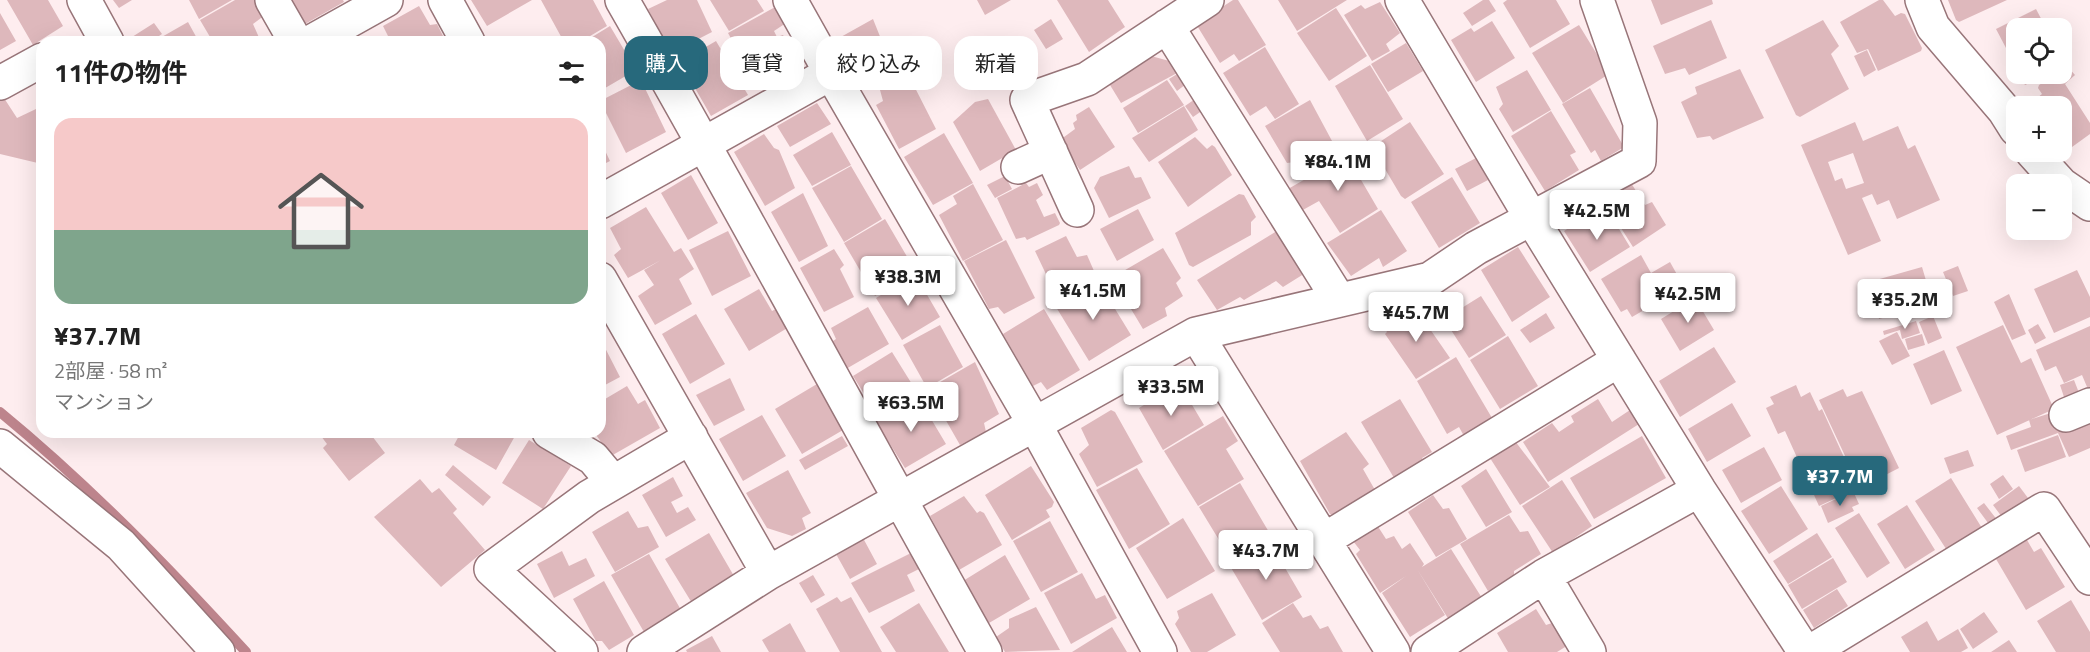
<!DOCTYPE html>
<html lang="ja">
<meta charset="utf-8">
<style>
body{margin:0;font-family:"Titillium Web","Noto Sans JP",sans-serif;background:#f6f6f6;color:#222;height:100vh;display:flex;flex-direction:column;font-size:22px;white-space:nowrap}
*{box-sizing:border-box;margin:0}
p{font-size:20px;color:#767676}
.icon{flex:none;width:33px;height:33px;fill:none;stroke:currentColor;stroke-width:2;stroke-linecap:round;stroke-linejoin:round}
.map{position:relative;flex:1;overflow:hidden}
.details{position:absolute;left:36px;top:36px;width:570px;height:402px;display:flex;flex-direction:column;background:#fff;border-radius:18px;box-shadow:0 6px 24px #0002}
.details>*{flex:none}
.guide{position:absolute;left:624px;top:36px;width:570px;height:54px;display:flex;gap:12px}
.buttons{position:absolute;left:2006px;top:18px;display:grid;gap:12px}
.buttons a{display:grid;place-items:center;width:66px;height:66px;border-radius:12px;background:#fff;box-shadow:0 6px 24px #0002;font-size:30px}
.price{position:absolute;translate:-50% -51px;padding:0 14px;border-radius:6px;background:#fff;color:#222;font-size:20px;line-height:39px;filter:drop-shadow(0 2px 3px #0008)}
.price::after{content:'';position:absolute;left:50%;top:36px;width:18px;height:14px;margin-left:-9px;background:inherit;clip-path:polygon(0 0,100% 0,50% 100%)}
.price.selected{background:#27697c;color:#fff}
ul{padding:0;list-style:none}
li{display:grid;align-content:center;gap:12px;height:318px;padding:0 18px}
li span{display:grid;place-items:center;height:186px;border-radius:18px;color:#555}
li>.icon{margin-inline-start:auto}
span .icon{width:108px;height:108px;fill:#fffc;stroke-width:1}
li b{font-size:26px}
h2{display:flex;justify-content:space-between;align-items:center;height:72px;padding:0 18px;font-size:26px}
.pill{padding:0 21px;border-radius:18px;background:#fff;box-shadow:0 6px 24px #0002;font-size:21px;line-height:54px}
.pill.selected{background:#27697c;color:#fff}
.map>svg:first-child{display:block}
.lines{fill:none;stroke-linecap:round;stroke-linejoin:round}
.stream{stroke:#bd848c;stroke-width:10}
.building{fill:#deb8bc;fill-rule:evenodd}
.minor-casing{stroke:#987579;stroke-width:36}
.minor{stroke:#fff;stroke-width:33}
</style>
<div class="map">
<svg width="2090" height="652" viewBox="0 0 2090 652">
<rect width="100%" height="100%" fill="#feedef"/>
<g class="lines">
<path class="stream" d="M0,412C89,485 169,568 246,652"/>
</g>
<path class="building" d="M7,0H48L63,26L33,45Z
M113,0H132L119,8Z
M189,0H232L199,19Z
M235,0H256L265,15L253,24L261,42H213L200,20Z
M291,0H343L344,2L305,24Z
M471,0H532L487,26Z
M541,0H593L607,26L580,42H564Z
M667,0H697L712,32L671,53L648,9Z
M710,0H757L764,11L729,31Z
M977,0H1011L985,15Z
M1057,0H1108L1125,27L1089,52Z
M1233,0H1238L1266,45L1239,61L1234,54L1220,63L1196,24Z
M1278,0H1347L1297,31Z
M1483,0H1489L1496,11L1472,26L1463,13Z
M1507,0H1556L1570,24L1530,48L1503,3Z
M1651,0H1712L1713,4L1661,25Z
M1879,0H1883L1895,16L1901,13L1905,14L1922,48L1921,51L1878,71L1868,49L1857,53L1840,22Z
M1948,0H2007L1959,22L1956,20Z
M1380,2L1400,33L1386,44L1390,51L1372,61L1344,15L1361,5L1365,9Z
M419,6L430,25L437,24L446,42H391L383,26Z
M777,6L786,23L774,31L777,37L783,35L799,65L759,89L728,33Z
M1336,8L1367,56L1329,81L1297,33Z
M2036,9L2046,28H2016V67L1996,29Z
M0,13L16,41L0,50Z
M873,19L895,74L866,90L839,38Z
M1051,19L1063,39L1046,49L1034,30Z
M1711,20L1727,58L1689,75L1685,68L1665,74L1653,46Z
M1823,20L1839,46L1831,54L1849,89L1800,117L1796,115L1765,50Z
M1492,21L1515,58L1476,82L1451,40L1471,28L1474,32Z
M188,22L199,42H153Z
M154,23L162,34L150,42H136L132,37Z
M1579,25L1609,74L1563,103L1532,53Z
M610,26L636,70L600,91V42H584Z
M716,41L748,95L711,116L680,62Z
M1406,43L1423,71L1388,92L1371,64Z
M1265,47L1299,104L1275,119L1266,106L1250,116L1223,73Z
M1867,50L1876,70L1864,77L1854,56Z
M1151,56L1173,62L1179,72L1121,103L1110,85Z
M1370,65L1403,119L1367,141L1335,86Z
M2068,67L2075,75L2065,84L2090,123V134L2054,160L2047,152H2061V106H2027L2042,94L2038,88L2039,85L2057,74H2061V71Z
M1740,69L1764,118L1713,140L1710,136L1697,138L1681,102L1697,94L1695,87Z
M1527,70L1551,110L1513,132L1499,109L1503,104L1496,87Z
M1182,71L1190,81L1177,91L1169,79Z
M2019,74H2050L2025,85Z
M909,76L936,129L899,149L876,105L883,101L880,90Z
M641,80L666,132L626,153L600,101Z
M1167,80L1184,105L1138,133L1123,108Z
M1590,88L1624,147L1601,161L1595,150L1591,153L1562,104Z
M1198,97L1206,108L1193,117L1185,106Z
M4,98L17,118L36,109L42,120V164L0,154V101Z
M988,99L1016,150L980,171L953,122L975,102Z
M1310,100L1339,154L1303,175L1295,162L1287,163L1265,126Z
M817,103L831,124L790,147L777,126Z
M1184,106L1198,130L1149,162L1132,138Z
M1089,107L1115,147L1080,170L1060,140L1075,129L1073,123L1077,120L1076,115Z
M1551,111L1576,152L1570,155L1579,170L1545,191L1511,136Z
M1410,122L1444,174L1405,199L1401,196L1372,147Z
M1855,122L1863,141L1898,126L1908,149L1915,145L1940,200L1897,219L1889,200L1877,205L1872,194L1862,198L1881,241L1848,255L1801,145ZM1853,153L1864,183L1846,189L1842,178L1835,181L1828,162Z
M832,132L851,165L812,186L793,155Z
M944,133L973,183L933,205L904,157Z
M764,134L774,148L779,150L795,188L765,206L734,152Z
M1195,137L1207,149L1212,145L1215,147L1232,175L1188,207L1158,162Z
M600,140L610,161L600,166Z
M1356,150L1367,166L1357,173L1378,209L1340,233L1319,201L1301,211L1288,189Z
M1476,158L1488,180L1467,191L1455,169Z
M851,166L882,219L844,242L812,188Z
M1129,166L1135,178L1141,177L1151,198L1109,218L1094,188L1100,177Z
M691,175L718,223L688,240L661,193Z
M1005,176L1012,189L995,198L987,185Z
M1452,177L1480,223L1439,248L1411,202Z
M1026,183L1029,187L1037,183L1043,195L1036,200L1044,217L1055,213L1060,223L1059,225L1027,240L1025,237L1016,239L997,198Z
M1631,183L1645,205L1652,202L1666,225L1633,247L1604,201Z
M973,184L1003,240L963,261L939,215L957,204L953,196Z
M803,193L828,246L799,262L771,212Z
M1239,194L1244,195L1256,217L1251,222V235L1193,267L1189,265L1175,233Z
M646,207L674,252L681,248L694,269L679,279L692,304L655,325L638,296L654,285L644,270L661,260L628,278L614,255L621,249L610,228Z
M1138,209L1154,240L1117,261L1100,229Z
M1381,210L1407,251L1383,267L1379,258L1351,276L1327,243Z
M1595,212L1603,225L1613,219L1630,247L1590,272L1564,231Z
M885,219L916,272L875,296L844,243Z
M1280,229L1307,272L1283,287L1276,281L1244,300L1240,297L1217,310L1197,280Z
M728,231L751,276L712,296L689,250Z
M1066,236L1077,257L1087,255L1094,271L1054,291L1035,251Z
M1006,240L1035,298L1004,314L998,307L989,309L964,261Z
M1518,247L1550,297L1512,322L1481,270Z
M1163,248L1181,278L1176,283L1183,296L1165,308L1167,316L1143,329L1122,294V292L1129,289L1120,273Z
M834,249L844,265L840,269L854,297L824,312L800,268Z
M1641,255L1651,273L1670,262L1684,287L1632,317L1627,309L1621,312L1601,279Z
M1958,266L1968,291L1953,296L1943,272Z
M1922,267L1933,304L1879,319L1869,282Z
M2077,270L2090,297V317L2054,333L2034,289Z
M915,274L940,317L902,340L876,298Z
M1098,281L1131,335L1089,361L1056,307Z
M759,289L772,311L778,308L789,327L749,351L724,309Z
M2009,294L2026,334L2012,340L1994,302Z
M1481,296L1506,335L1469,358L1444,319Z
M1695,298L1714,330L1680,351L1661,319Z
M1414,306L1450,358L1416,379L1385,334L1387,332L1384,326Z
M868,307L889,344L846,369L830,343L836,339L831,328Z
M1044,309L1080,370L1047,390L1041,382L1033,386L1003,334Z
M1546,313L1555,328L1530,343L1520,330Z
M696,314L725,364L690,384L662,334Z
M1933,316L1942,338L1928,344L1919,322Z
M1916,321L1920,333L1902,339L1900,330L1884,335L1883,331Z
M2038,324L2046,338L2035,344L2028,330Z
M940,325L963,367L927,388L903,345Z
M2003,325L2021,363L2031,358L2054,409L1997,435L1956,347Z
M2090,326V394L2082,375L2064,383L2056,366L2045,371L2036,350Z
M1897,332L1910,356L1892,365L1879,341Z
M1922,334L1925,345L1908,350L1905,339Z
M1508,336L1538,386L1500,409L1470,360Z
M602,342L620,377L605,385L600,384V343Z
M1714,347L1736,382L1680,417L1659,381Z
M1944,350L1962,391L1931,405L1913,364Z
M892,352L915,389L876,413L853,376Z
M1456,357L1492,418L1464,436L1459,427L1447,434L1417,381Z
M975,362L999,414L984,423L986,432L960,445L928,389Z
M730,378L745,410L714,426L696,395Z
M2074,380L2081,398L2066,403L2060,385Z
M1179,383L1204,425L1163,450L1139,408Z
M817,384L843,430L802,454L775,409Z
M1796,385L1801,397L1810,392L1819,411L1822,409L1858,488L1819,506L1785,431L1778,434L1766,408L1774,404L1770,397Z
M627,386L638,404L645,400L660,428L611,456L594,432H600V402Z
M1843,389L1847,397L1862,391L1899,468L1860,488L1819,400Z
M918,397L946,444L905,468L876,422Z
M1400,399L1432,452L1422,458L1427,466L1397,483L1361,422Z
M1598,399L1612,422L1630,410L1639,424L1548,482L1523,442L1552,423L1559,432L1574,422L1571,416Z
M1732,403L1751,436L1707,462L1688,429Z
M1111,410L1115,412L1143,462L1097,487L1079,454L1089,445L1081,428Z
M2054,412L2061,432L2090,420V448L2069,457L2058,433L2011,450L2006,436L2031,427L2029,420Z
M762,415L786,456L743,481L719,439Z
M1223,416L1238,441L1226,449L1244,479L1198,506L1164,451Z
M318,432H357L361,437L369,432L385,453L349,481L323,448L327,444Z
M461,432H508L515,436L496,470L454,445Z
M1346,432L1369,464L1363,469L1375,490L1335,516L1330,514L1300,461Z
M2058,435L2066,457L2025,472L2017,450Z
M842,436L848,446L805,470L799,460Z
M1642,436L1666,478L1594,519L1570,478Z
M529,440L571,466L543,509L502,483Z
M1515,441L1550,487L1520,505L1490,458Z
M1764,447L1782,480L1741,503L1722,470Z
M1968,450L1974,466L1950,474L1944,458Z
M453,465L491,497L483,506L445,475Z
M1031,466L1054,502L1052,507L1046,510L1050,517L1012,540L985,495Z
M1137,468L1170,524L1129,549L1096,490Z
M1486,469L1512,512L1486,527L1461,486Z
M788,470L811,513L802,518L806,529L792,536L767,528L746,493Z
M2003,475L2013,489L1999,499L1990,484Z
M673,477L683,496L671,502L677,513L688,507L696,520L666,537L642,495Z
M1951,478L1985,533L1950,555L1915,501Z
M420,479L432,493L439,488L457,509L453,513L485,550L441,587L374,517Z
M1562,480L1592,526L1553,553L1522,506Z
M1240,483L1273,539L1233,563L1199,507Z
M1781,486L1808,529L1769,554L1741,511Z
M2019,486L2031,502L2005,521L1993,505Z
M1853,491L1859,504L1852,507L1854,511L1828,523L1821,506Z
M1433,495L1443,509L1449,508L1467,539L1436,557L1408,512Z
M964,496L977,513L980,511L984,513L1002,545L959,570L930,516Z
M1984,503L1998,521L1991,527L1977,508Z
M1907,505L1935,550L1905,569L1877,524Z
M628,511L638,528L648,526L659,547L615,572L592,532Z
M1859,513L1890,563L1867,578L1835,528Z
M1509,515L1520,532L1528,531L1541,554L1514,571V578L1488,591L1460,544Z
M1183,518L1215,571L1167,599L1136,548Z
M1050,521L1078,572L1041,592L1013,541Z
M1377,525L1386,539L1394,536L1402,549L1410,543L1424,564L1422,567L1451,549L1482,598L1449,620L1417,569L1445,615L1410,637L1382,593L1406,576L1380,593L1356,554L1360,550L1353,541Z
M709,533L738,583L695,608L665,559Z
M1817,533L1832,557L1788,584L1773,561Z
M863,538L877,564L850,579L836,554Z
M2027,540L2034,552L2041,548L2065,587L2026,610L1996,559Z
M1270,542L1302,597L1262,620L1230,566Z
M562,551L569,566L586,558L595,576L554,598L537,564Z
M913,552L921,568L907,575L915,591L869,613L851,583Z
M649,554L681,610L644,632L611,575Z
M1005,555L1030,599L989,623L963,581Z
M1833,558L1847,582L1802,609L1788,585Z
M1082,573L1096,599L1105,595L1117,618L1071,644L1044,593Z
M813,575L825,595L811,603L799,583Z
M604,581L634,635L609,650L602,641H596L573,599Z
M1837,589L1848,606L1814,628L1803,610Z
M1212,593L1236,635L1207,652H1191L1175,624L1179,618L1177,611Z
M837,597L841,602L851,597L882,652H840L816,609Z
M2071,600L2090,632V652H2056L2037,621Z
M919,603L949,652H896L880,627Z
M1293,603L1303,618L1311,615L1320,629L1328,626L1343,652H1280L1262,623Z
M1036,607L1060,650L1005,652L996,637L1009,628V619Z
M1536,609L1546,625L1555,622L1570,644L1557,652H1508L1497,633Z
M1984,612L1998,632L1973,649L1960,629Z
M1927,621L1938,641L1958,629L1968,648L1961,652H1910L1901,637Z
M790,623L806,652H769L762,640Z
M1112,627L1127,652H1072Z
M712,636L721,652H687L686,650Z
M2009,640L2017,652H1991Z"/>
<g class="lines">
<g class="minor-casing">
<path id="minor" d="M84,0L107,42
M272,0L296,42
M445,0L468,42
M622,0C746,216 863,435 985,652
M790,0L831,73L1035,425L1160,652
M1402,0L1532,219L1699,490L1805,652
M1922,0L1933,27L2004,110L2016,129
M1167,26L1339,300
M311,42L386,0
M0,83L42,60
M2032,152L2062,185L2090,204
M1018,167L1051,152
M600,202L831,73
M1077,210L1027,100L1087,79L1207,0
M600,279L768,573
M1196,334L1393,652
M2066,415L2090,405
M549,432L593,458L613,482
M0,446L121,545L218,652
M1324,540L1619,360
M1544,576L1589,652
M581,652L491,569L589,497L691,437
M644,652L768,573L1196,334L1430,279L1476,248L1639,161L1640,123L1597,0
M1428,652L1544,576L1699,490
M1810,652L2044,509L2090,578"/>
</g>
<use href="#minor" class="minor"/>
</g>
</svg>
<div class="buttons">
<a><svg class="icon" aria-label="locate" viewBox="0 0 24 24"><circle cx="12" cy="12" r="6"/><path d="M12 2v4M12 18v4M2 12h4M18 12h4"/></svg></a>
<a>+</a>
<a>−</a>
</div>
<b class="price" style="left:1338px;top:192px">¥84.1M</b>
<b class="price" style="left:1597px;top:241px">¥42.5M</b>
<b class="price" style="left:908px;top:307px">¥38.3M</b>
<b class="price" style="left:1093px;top:321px">¥41.5M</b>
<b class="price" style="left:1688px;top:324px">¥42.5M</b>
<b class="price" style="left:1905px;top:330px">¥35.2M</b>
<b class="price" style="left:1416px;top:343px">¥45.7M</b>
<b class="price" style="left:1171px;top:417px">¥33.5M</b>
<b class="price" style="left:911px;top:433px">¥63.5M</b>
<b class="price selected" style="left:1840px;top:507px">¥37.7M</b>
<b class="price" style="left:1266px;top:581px">¥43.7M</b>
<div class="guide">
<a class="pill selected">購入</a>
<a class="pill">賃貸</a>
<a class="pill">絞り込み</a>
<a class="pill">新着</a>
</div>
<section class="details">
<h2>11件の物件<svg class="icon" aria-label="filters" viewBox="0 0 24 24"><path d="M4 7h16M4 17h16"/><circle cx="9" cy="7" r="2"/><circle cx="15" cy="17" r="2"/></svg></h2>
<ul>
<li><span style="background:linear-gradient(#f6c9c9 60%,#7fa58c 0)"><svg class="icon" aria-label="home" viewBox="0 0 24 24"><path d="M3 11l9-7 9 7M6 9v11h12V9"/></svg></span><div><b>¥37.7M</b><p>2部屋 · 58 m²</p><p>マンション</p></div></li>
</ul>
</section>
</div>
